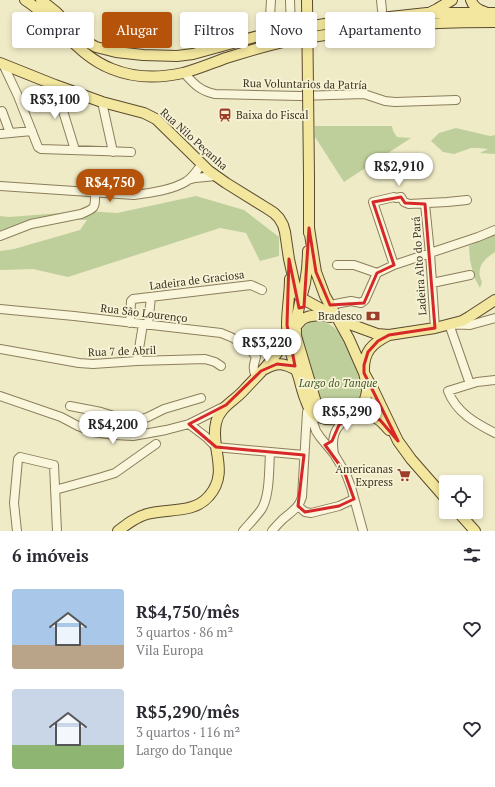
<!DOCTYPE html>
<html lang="pt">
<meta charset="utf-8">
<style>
body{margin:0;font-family:"PT Serif",serif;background:#f7f7f7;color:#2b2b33;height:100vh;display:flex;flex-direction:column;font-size:15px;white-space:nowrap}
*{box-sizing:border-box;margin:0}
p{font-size:13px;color:#7c7c81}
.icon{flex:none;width:22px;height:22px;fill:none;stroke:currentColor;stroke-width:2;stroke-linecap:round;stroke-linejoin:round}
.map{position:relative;height:531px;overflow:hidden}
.side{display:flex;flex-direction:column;background:#fff;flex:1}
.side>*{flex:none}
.top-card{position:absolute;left:12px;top:12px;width:471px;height:36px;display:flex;gap:8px}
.fabs{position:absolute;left:439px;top:475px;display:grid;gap:8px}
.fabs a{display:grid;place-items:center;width:44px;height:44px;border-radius:4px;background:#fff;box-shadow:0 2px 6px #0003;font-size:20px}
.price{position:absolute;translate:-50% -34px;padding:0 9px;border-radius:14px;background:#fff;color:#222;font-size:13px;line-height:26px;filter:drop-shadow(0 1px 2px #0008)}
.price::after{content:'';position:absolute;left:50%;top:24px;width:12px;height:9px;margin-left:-6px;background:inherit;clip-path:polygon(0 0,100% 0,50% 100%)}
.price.current{background:#b45309;color:#fff}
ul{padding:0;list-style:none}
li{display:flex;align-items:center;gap:12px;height:100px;padding:0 12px}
li span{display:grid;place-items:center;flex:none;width:112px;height:80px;border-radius:4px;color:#555}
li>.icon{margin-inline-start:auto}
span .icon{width:48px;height:48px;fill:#fffc;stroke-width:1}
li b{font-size:17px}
h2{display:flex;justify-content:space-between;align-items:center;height:48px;padding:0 12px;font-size:17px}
.tag{padding:0 14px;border-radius:4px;background:#fff;box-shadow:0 2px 6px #0003;font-size:14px;line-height:36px}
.tag.current{background:#b45309;color:#fff}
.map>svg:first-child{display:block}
.green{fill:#bfcf9b}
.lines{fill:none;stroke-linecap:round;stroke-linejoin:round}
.minor-casing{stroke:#8c7e5c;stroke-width:10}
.major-casing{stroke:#5a4b30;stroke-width:12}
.minor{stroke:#faf6db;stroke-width:8}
.major{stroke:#f3e79f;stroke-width:10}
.major-bridge-casing{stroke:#5a4b30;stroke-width:12;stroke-linecap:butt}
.major-bridge{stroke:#f3e79f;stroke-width:10}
.marked{fill:none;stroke:#d62828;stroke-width:3;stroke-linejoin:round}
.labels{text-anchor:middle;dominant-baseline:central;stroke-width:3.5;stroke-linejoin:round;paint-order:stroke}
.street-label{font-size:11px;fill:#3c3320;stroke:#f7f3d7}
.poi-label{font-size:11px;fill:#3c3320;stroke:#f7f3d7;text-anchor:end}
.park-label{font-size:11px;font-style:italic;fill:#435926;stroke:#f7f3d7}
</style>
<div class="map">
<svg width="495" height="531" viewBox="0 0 495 531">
<rect width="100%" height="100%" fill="#f0ebc7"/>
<path class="green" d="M315,126H392L393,131L397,137L411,138L344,182L315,137Z
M456,128L490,136L495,135V154L480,153L488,149L478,148H471L454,154L443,152L431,141L439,133Z
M196,196L244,210L279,237V256L260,261L246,233L220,228L68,277L33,269L2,270H0V251L14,249L80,230L87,220L59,219L0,234V216L9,217L86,211L117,213Z
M495,233V252C484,259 475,268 482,282L480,288L474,277L470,260L469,246Z
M315,321C337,321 344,339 351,356C354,364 358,372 361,380C362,387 362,395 358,401C351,414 333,419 323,409L301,337C301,328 305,323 315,321Z"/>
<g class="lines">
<g class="minor-casing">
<path id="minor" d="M290,0L291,30
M381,0L382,10
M269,33L271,0
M3,64L18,96L38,147L41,149L131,152
M184,73C194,84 200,91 215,94L300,96L364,94L385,101L395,102L456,100
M55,85L75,150
M102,102L113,152
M2,111L10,133
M0,134L32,131
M188,180L195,178L216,176
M0,186L134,195C150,193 173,190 187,181C193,177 197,170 202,164
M425,204L430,253L435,328
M0,236L31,224L81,214C96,208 95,208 95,192
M337,265H354L377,273
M394,265L373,202L394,197L396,198L401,197L404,202L409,204L447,202L467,200
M432,283L470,275
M330,305L351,301L361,303L365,300L377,273L394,265L478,237L495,230
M0,309L74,316L221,333C233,337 249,346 256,357C254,364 252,369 256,376
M130,323L131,301L133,299L251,285L262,290
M148,325L151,297
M0,349L79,363L93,364L137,361L205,359L215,362L221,366
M137,361L143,324
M495,380L477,382L448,391C456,412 475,423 495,433
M470,384L449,324L470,325L495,318
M0,396L61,417L78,426L94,432L114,435L133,436L166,430L189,424L225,406
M70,406L101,412L117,417L134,420H139L148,417L164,409L201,398
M308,407L316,431L320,437L334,454L346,474L351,487L363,531
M189,424L206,437L216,447L226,448L304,455
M334,454C331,438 334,426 349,418
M55,490L102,477L115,473L156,444
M298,506L305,512L311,513L339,506L354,499
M17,531L14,503L18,459L20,457L54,465L57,531
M243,531C249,524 256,517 261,510C270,497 269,468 270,452
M272,531C275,527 279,523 283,519C291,512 299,508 302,497L307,412"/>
</g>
<g class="major-casing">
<path id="major" d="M25,0C57,20 76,55 112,69C134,78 160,78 183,73C198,69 212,63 226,58C249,51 270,44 293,40C316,36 339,33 362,31C383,28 404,25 425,24C449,22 472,22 495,22
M41,0L56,12L78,35L87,42L96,47L116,52L143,55L177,56L193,54L269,33L325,24L427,13H495
M471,0C473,7 478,10 485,12
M431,12L437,9L452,0
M0,63L55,85L102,102L144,113L156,119L209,171L226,183L268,209L274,213L279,218L283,225L285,232L289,259L295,286L297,293L301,298L347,323L377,334L389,335L435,328L462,321L469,317L495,300
M309,177V233
M309,228L314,260L316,272L325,296L349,339L364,373L374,391L398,441L411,459L446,499
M308,251C308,262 307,272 305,283C301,300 295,317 296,336L317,406L324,415L330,419
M290,279C290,294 287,309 287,325C287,343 293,361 299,378C301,386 303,394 306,401C308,408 313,415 319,417C333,423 348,416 361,412
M265,369C277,362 284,363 296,370
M361,412C363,405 366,398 367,391C367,384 365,378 364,372C363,351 373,343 389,335
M361,412C376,417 379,418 389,430
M458,512L475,531
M118,531C127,524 136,517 147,514C168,508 194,514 209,496C230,472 210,448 216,423C219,407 235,401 245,389C256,377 268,366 277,353C284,344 295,325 303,319C311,314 321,315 330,317"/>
</g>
<use href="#minor" class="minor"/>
<use href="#major" class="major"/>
<g class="major-bridge-casing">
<path id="major-bridge" d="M307,0L309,177"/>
</g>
<use href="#major-bridge" class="major-bridge"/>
</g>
<path class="marked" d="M401,197L405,203L425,204L435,328L389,335L378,341L368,352L364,365V373L398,441L380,420L361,412L339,425L332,441L325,445L344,471L354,499L339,506L305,512L298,506L304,455L216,447L189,424L226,405L261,371L277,364L295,366L287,325L289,259L299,308L304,307L309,228L316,272L330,305L364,303L377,273L394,265L373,202Z"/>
<defs>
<g id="station-bare" transform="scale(1.08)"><path d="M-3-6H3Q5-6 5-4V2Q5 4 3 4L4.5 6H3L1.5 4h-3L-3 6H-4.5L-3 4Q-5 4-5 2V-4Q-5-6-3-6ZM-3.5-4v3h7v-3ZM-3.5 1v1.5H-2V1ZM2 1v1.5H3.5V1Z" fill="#9d3d2a" stroke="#f7f3d7" stroke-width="2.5" paint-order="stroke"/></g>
<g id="bank-bare" transform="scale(1.08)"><path d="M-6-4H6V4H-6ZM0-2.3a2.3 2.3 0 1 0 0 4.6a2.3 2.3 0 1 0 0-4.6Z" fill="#9d3d2a" stroke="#f7f3d7" stroke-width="2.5" paint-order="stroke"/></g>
<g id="supermarket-bare" transform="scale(1.08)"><path d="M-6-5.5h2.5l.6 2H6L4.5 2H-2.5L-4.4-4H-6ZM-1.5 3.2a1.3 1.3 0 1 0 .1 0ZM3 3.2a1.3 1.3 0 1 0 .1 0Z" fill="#9d3d2a" stroke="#f7f3d7" stroke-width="2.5" paint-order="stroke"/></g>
</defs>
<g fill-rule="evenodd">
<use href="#station-bare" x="225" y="115"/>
<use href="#bank-bare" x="373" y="316"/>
<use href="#supermarket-bare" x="404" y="475"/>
</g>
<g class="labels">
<g class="street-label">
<text transform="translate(305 84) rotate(1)">Rua Voluntarios da Patría</text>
<text transform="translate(194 139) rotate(42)">Rua Nilo Peçanha</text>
<text transform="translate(419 266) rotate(-94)">Ladeira Alto do Pará</text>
<text transform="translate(197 280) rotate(-7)">Ladeira de Graciosa</text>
<text transform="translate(144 313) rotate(7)">Rua São Lourenço</text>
<text transform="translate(122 351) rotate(-2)">Rua 7 de Abril</text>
</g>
<g class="poi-label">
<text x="236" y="115" text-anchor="start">Baixa do Fiscal</text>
<text x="362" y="316">Bradesco</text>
<text x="393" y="469">Americanas<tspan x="393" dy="13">Express</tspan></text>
</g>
<g class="park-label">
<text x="338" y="383">Largo do Tanque</text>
</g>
</g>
</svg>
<div class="fabs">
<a><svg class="icon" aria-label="locate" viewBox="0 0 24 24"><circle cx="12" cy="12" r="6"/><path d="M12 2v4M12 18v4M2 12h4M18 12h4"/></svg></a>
</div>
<b class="price" style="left:55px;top:120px">R$3,100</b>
<b class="price" style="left:399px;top:187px">R$2,910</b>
<b class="price current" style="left:110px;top:203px">R$4,750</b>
<b class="price" style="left:267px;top:363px">R$3,220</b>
<b class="price" style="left:347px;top:432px">R$5,290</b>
<b class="price" style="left:113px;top:445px">R$4,200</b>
<div class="top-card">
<a class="tag">Comprar</a>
<a class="tag current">Alugar</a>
<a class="tag">Filtros</a>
<a class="tag">Novo</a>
<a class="tag">Apartamento</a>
</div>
</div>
<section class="side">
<h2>6 imóveis<svg class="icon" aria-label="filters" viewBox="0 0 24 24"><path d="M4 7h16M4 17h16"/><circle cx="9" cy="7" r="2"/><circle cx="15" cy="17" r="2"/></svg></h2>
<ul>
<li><span style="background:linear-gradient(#a9c7e8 70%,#b9a48a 0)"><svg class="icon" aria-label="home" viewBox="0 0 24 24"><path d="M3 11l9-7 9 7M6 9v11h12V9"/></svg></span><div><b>R$4,750/mês</b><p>3 quartos · 86 m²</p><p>Vila Europa</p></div><svg class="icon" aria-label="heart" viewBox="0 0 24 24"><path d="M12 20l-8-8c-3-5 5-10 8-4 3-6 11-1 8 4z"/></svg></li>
<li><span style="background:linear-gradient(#c9d6e8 70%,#8fb573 0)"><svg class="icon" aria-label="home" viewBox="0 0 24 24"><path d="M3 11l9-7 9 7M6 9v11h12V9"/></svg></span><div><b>R$5,290/mês</b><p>3 quartos · 116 m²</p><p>Largo do Tanque</p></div><svg class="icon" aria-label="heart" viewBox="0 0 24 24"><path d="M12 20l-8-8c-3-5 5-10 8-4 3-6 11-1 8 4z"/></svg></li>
</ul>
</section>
